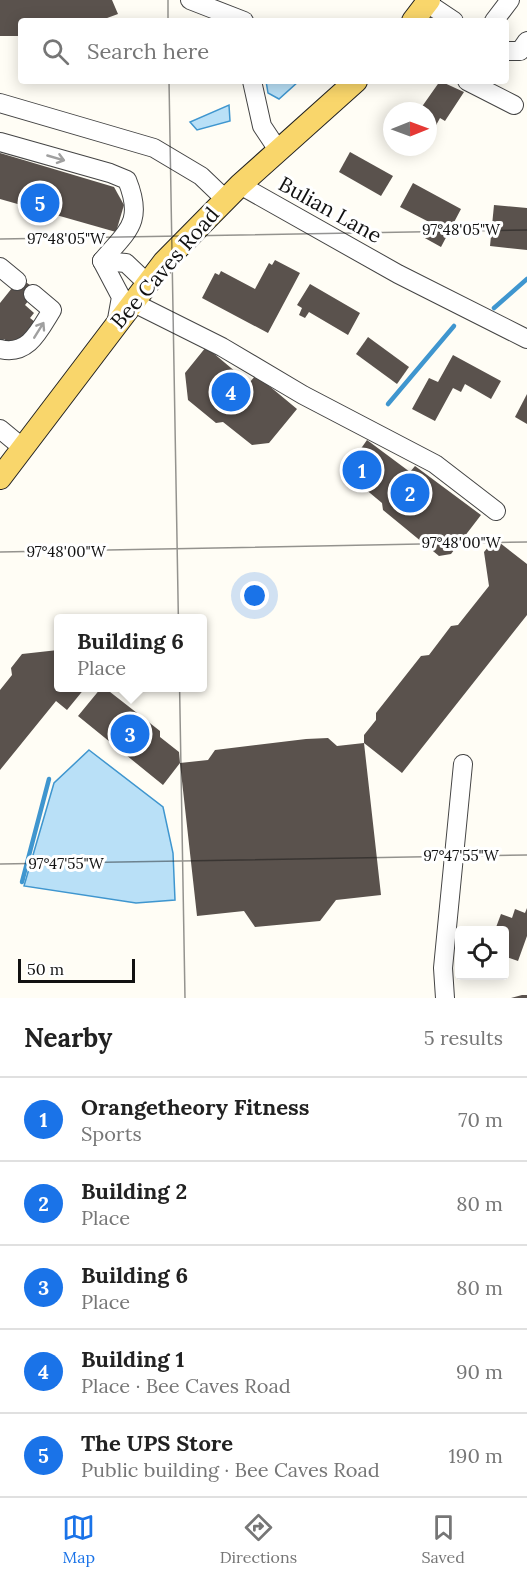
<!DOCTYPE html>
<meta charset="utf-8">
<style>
:root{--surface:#fff;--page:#f2f2f2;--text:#222;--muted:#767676;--line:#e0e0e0;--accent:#1a73e8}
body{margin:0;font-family:Lora,serif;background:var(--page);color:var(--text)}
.controls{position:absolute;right:18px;bottom:18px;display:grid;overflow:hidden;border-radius:6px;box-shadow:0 3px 15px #0003}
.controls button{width:54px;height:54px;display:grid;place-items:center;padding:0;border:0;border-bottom:2px solid var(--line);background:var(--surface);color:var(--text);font:30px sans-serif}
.compass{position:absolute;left:383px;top:102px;width:54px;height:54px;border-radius:50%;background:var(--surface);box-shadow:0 3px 15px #0003;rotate:89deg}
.scale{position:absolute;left:18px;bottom:15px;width:117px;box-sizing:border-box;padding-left:6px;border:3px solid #111;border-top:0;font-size:16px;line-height:21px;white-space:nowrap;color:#111;-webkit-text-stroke:4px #fff;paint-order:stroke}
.you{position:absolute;left:255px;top:596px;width:21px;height:21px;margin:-15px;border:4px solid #fff;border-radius:50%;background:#1a73e8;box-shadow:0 0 0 9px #1a73e833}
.badge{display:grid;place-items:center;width:39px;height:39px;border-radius:50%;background:var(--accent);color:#fff;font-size:20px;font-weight:700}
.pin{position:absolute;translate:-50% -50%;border:3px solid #fff;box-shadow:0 2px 6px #0006}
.popup{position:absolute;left:54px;top:614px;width:153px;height:78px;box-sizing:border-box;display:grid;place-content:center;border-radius:6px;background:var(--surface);filter:drop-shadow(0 2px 4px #0005);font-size:20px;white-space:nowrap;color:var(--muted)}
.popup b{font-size:22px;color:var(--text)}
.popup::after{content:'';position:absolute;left:50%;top:100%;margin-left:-12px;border:12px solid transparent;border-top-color:var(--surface)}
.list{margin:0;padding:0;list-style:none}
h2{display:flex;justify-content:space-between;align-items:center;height:78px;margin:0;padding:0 24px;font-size:26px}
h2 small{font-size:20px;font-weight:400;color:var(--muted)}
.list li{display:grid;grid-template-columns:39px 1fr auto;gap:18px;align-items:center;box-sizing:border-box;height:84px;padding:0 24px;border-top:2px solid var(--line)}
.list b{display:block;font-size:22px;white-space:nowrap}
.list p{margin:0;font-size:20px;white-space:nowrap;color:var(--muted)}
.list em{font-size:20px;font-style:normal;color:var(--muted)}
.icon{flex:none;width:33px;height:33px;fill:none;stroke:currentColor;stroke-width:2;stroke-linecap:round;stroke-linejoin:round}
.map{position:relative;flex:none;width:527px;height:998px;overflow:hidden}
.search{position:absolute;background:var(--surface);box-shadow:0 3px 15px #0003;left:18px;right:18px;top:18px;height:66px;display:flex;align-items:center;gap:15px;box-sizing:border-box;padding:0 21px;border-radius:6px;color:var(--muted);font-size:22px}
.sheet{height:498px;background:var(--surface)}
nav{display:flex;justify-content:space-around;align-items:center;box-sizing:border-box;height:84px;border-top:2px solid var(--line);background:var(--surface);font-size:16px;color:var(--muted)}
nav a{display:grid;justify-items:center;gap:3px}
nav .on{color:var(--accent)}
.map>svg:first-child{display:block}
.water{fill:#b9e0f7;stroke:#3f96cf;stroke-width:1.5}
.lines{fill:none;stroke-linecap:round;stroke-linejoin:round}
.stream{stroke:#3f96cf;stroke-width:4.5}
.building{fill:#5a524d}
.minor-casing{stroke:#444;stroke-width:20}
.major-casing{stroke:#222;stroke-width:24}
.minor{stroke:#fff;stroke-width:18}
.major{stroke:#f9d66b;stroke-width:22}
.oneway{stroke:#a0a0a0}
.ticks{fill:none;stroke:#111;stroke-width:1.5;stroke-opacity:0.45}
.labels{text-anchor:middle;stroke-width:6;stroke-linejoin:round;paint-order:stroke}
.street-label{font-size:21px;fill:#111;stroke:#fff}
.ticks-label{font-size:15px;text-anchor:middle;fill:#111;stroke:#fff;stroke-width:6;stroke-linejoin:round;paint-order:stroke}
</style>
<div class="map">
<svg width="527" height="998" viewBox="0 0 527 998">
<rect width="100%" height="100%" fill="#fffdf5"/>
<g class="water">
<polygon points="266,81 299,81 279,99 268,93"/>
<polygon points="229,105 230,121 197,130 190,122"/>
<polygon points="89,750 163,807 173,853 175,900 136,903 24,886 54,783"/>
</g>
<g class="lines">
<g class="stream">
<polyline points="494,308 527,279"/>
<polyline points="388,404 454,326"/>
<polyline points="22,882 49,779"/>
</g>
</g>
<g class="building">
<polygon points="0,0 112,0 118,14 99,21 21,21 21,36 0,36"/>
<polygon points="440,81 464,92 445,121 440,118 434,129 428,126 428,111 412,111 415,105 421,108"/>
<polygon points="350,152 393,176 381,196 339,172"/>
<polygon points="0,153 114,187 124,205 116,232 0,199"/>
<polygon points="413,183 461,209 441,247 423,237 431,223 400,207"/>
<polygon points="494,205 527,208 527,250 490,246"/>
<polygon points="275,260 300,273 268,333 202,298 215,273 219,275 221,271 255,289 269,263 272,265"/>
<polygon points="20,278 37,290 25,305 34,313 30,318 35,322 22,339 19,338 13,345 4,339 2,342 0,340 0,303"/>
<polygon points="310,284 360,313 348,335 309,312 305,318 299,315 302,308 297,305"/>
<polygon points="368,337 409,367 397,384 356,354"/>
<polygon points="206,347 249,383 256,375 297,409 269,443 252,445 223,422 216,423 188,400 185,373"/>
<polygon points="453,355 501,381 491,399 465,384 461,392 453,388 435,421 412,409 429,378 438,382"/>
<polygon points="527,394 527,424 515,417"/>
<polygon points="367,440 410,472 415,466 481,515 451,554 439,556 383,510 382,503 358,483 355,457"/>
<polygon points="495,539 527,564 527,615 402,773 364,743 381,895 336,900 320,921 255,927 244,911 197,916 180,763 208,760 215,750 306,739 328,738 337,746 364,743 364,735 376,720 376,713 421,656 429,655 451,626 458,625 489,586 484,552"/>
<polygon points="58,650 58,688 85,688 67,710 56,701 0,770 0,690 12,675 11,668 22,654"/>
<polygon points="101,688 105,688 160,731 160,737 179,752 180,763 163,785 78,716"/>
<polygon points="527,908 527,936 518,961 504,956 504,930 495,930 501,914 512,918 515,909 525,913"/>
<polygon points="522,995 527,995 527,998 511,998"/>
</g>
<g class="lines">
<defs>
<g id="minor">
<polyline points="190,0 244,21"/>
<polyline points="427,3 454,21"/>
<polyline points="494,21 510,0"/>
<polyline points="506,51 520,51 527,41"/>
<polyline points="252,81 262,126 278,150"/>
<polyline points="467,81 514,105"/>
<polyline points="0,103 154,148 201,176 225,199"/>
<path d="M0 142 110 173 127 180C144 222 128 230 102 261"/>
<polyline points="240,185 398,274 527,339"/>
<polyline points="102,261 121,297 117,319"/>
<polyline points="102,261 126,263 147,283"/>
<polyline points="0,267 17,281"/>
<polyline points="132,302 222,347 303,395 435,464 496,511"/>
<path d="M0 349C28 356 39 331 52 310L33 294"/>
<polyline points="0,429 23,448"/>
<polyline points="445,998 443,968 463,764"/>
</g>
<g id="major">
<polyline points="413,21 429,0"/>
<polyline points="0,478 164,262 240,185 356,81"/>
</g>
</defs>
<use href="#minor" class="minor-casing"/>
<use href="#major" class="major-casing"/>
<use href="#minor" class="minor"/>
<use href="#major" class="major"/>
</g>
<defs><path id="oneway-shaft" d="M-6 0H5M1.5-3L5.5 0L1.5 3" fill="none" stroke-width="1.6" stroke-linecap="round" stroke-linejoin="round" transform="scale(1.5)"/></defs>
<g class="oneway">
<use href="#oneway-shaft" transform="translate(56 158) rotate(16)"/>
<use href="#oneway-shaft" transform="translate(39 330) rotate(-58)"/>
</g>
<path class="ticks" d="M168 0V21M169 81 185 998M0 239 527 230M0 552 527 542M0 864 527 855"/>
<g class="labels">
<g class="street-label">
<text transform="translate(330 210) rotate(29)" y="7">Bulian Lane</text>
<text transform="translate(165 268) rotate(-49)" y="7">Bee Caves Road</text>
</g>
</g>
<g class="ticks-label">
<text x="461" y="235">97°48'05"W</text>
<text x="66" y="244">97°48'05"W</text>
<text x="461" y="548">97°48'00"W</text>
<text x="66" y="557">97°48'00"W</text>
<text x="461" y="861">97°47'55"W</text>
<text x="66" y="869">97°47'55"W</text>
</g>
</svg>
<div class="controls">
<button><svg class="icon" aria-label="locate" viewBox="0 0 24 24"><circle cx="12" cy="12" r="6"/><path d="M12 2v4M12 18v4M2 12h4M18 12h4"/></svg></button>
</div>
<svg class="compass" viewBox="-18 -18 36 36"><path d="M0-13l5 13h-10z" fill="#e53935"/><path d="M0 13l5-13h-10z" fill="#767676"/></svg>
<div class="scale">50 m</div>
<div class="you"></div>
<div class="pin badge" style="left:362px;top:470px">1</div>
<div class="pin badge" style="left:410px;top:493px">2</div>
<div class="pin badge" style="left:130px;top:734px">3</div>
<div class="popup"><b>Building 6</b>Place</div>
<div class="pin badge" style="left:231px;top:392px">4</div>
<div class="pin badge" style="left:40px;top:203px">5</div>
<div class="search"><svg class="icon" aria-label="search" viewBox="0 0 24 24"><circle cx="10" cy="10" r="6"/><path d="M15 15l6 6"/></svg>Search here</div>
</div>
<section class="sheet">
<h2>Nearby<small>5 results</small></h2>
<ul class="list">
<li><span class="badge">1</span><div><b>Orangetheory Fitness</b><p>Sports</p></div><em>70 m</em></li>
<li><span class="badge">2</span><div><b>Building 2</b><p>Place</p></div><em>80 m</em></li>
<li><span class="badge">3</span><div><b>Building 6</b><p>Place</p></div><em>80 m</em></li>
<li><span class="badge">4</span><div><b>Building 1</b><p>Place · Bee Caves Road</p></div><em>90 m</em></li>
<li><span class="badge">5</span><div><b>The UPS Store</b><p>Public building · Bee Caves Road</p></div><em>190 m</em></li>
</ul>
</section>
<nav>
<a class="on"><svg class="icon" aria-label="map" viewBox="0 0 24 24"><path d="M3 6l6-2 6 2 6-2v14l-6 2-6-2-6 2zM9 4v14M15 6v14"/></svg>Map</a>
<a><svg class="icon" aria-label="directions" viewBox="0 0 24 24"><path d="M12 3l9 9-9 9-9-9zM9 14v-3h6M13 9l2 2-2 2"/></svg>Directions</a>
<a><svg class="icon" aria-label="saved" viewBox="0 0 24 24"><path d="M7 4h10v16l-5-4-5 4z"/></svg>Saved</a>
</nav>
